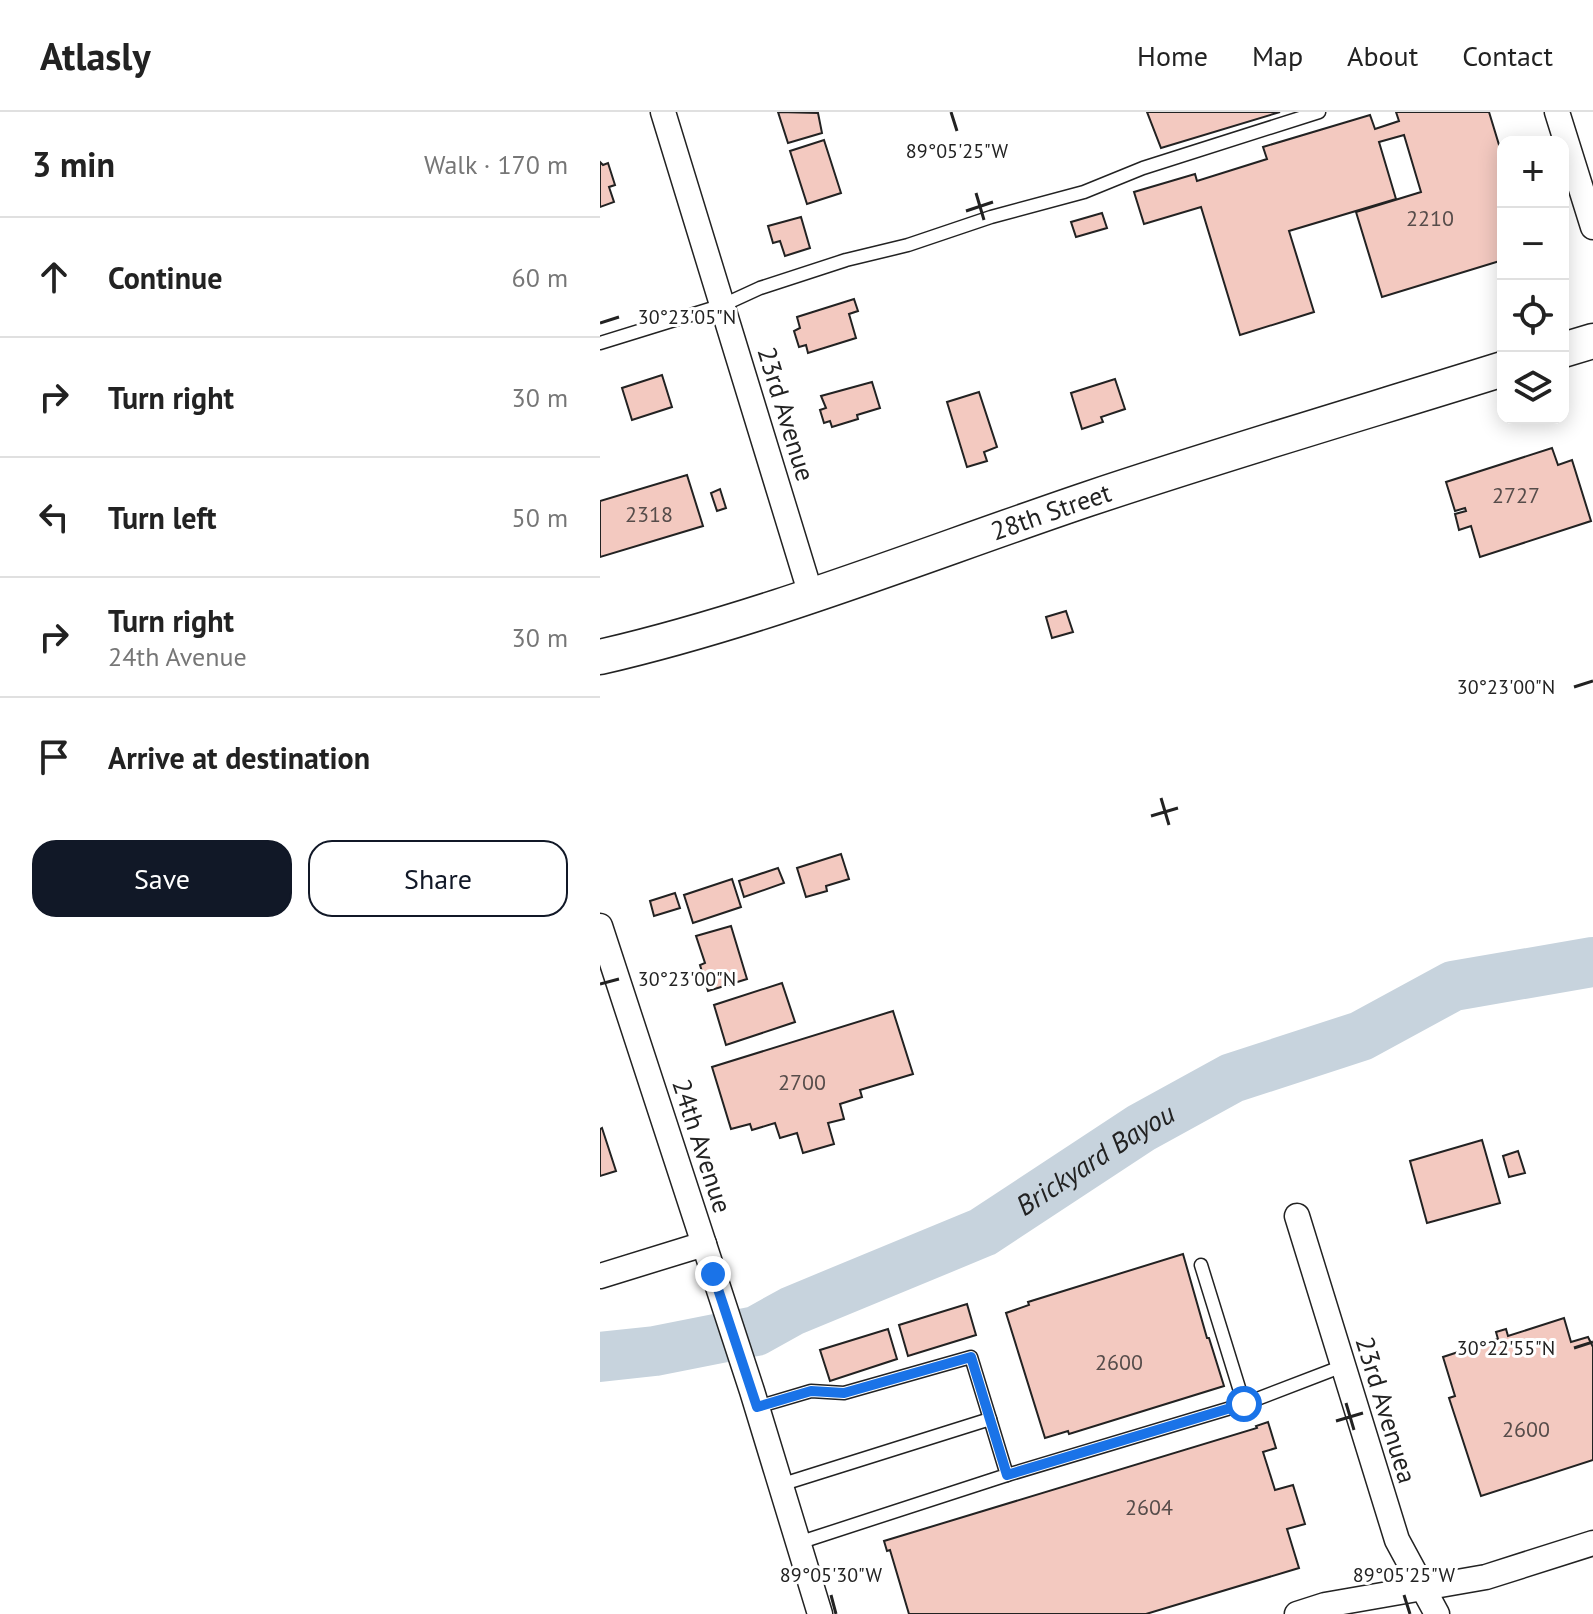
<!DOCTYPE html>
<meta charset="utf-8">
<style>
:root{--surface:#fff;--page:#f2f2f2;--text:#222;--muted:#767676;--line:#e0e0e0;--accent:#111827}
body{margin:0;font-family:"PT Sans",sans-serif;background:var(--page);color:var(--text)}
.controls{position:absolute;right:24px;top:24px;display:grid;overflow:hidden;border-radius:16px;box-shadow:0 4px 20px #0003}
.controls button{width:72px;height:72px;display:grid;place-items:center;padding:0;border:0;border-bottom:2px solid var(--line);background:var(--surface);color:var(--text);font:40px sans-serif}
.stop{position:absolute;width:24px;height:24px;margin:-18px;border:6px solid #1a73e8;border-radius:50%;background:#fff}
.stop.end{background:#1a73e8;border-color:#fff;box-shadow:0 2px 8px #0008}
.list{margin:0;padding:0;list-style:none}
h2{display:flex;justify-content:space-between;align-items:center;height:104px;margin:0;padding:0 32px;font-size:34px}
h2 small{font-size:26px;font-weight:400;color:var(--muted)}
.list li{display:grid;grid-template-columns:52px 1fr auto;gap:24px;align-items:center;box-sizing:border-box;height:120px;padding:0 32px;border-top:2px solid var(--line)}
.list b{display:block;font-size:30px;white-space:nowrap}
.list p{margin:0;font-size:26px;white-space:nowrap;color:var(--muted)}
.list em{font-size:26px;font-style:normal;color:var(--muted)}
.actions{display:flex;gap:16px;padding:24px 32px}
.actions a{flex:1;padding:18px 0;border:2px solid var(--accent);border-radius:24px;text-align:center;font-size:28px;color:var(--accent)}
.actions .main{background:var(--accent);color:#fff}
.icon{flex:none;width:44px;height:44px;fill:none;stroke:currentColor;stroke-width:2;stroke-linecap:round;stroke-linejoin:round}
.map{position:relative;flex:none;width:993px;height:1502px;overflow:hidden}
header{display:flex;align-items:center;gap:48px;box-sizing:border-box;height:112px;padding:0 40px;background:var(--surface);border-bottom:2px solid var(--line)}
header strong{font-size:38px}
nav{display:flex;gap:44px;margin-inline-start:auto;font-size:28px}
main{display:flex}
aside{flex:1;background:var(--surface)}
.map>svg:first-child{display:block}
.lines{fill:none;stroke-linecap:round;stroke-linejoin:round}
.river{stroke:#c7d3dd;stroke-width:50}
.building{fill:#f3c9c0;stroke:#222;stroke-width:2}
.lane-casing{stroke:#222;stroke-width:15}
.street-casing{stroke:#222;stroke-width:27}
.secondary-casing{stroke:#222;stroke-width:37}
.lane{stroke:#fff;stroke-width:12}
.street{stroke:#fff;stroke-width:24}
.secondary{stroke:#fff;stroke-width:34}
.route{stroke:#1a73e8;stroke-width:10}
.ticks{fill:none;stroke:#222;stroke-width:3}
.labels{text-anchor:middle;stroke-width:6;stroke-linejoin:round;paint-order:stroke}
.number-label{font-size:22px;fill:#564c4a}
.street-label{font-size:26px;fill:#222;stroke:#fff}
.water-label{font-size:28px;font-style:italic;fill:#222;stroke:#fff}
.ticks-label{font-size:20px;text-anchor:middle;fill:#222;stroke:#fff;stroke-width:6;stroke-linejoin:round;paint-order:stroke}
</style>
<header>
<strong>Atlasly</strong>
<nav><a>Home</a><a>Map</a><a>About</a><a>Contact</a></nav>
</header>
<main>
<aside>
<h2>3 min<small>Walk · 170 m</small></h2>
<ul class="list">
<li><svg class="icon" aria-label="ahead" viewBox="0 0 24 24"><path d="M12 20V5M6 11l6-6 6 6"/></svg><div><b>Continue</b></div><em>60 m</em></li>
<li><svg class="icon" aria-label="right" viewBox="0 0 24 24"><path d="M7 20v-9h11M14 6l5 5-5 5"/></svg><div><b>Turn right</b></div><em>30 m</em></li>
<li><svg class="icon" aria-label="left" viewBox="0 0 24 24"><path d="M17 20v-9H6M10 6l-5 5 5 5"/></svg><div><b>Turn left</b></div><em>50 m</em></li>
<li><svg class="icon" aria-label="right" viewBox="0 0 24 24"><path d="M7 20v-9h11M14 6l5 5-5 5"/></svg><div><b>Turn right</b><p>24th Avenue</p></div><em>30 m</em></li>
<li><svg class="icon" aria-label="arrive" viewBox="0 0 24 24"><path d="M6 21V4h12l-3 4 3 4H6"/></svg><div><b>Arrive at destination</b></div></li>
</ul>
<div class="actions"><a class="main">Save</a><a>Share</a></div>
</aside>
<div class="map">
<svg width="993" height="1502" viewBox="0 0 993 1502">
<rect width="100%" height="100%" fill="#fff"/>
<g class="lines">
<path class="river" id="s1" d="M0 1245 55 1239 156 1219 192 1199 383 1120 541 1016 632 966 761 924 853 874 993 850"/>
</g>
<g class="building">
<polygon points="178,0 218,1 222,21 188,31"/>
<polygon points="547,0 680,0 561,36"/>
<polygon points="796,0 889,0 903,46 903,148 782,185 756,100 821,80 804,23 779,30 796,87 689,119 714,200 640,223 601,95 544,112 534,80 595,62 597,69 667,47 663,35 770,3 775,17 799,9"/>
<polygon points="224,28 241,81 207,92 190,39"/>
<polygon points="0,50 3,53 8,51 15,73 9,75 14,90 0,95"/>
<polygon points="502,101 507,116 476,125 471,110"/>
<polygon points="201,105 210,136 185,144 180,129 173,131 168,114"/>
<polygon points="254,187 258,199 249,202 256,226 208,241 206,233 199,235 194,219 200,216 197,205"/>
<polygon points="62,263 72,295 32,308 22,276"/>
<polygon points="515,267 525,297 501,305 503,310 482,317 471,281"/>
<polygon points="272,270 280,296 257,303 258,307 232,315 230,309 224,311 220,298 226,296 221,284"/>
<polygon points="379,280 397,335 384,340 387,349 367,355 347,290"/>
<polygon points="952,336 958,353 972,348 991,409 880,445 871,414 859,418 855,402 866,399 865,396 855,399 846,370"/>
<polygon points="87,363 103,414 0,445 0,389"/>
<polygon points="120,377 126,396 117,399 111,381"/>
<polygon points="466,499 473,520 452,526 446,505"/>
<polygon points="241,742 249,767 226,774 227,779 206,785 197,756"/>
<polygon points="178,756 184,771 144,785 139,769"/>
<polygon points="132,767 141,795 93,811 84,783"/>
<polygon points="75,781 80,796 54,804 50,789"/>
<polygon points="131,814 147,867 108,879 100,853 105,851 96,824"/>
<polygon points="182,871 195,910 126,933 114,893"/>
<polygon points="293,899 313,962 260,978 262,985 240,992 244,1007 228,1011 234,1032 203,1041 197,1021 180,1026 175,1011 152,1018 150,1012 131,1017 112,955"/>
<polygon points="2,1016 16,1059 0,1064 0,1017"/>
<polygon points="882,1028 900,1091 827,1111 810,1049"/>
<polygon points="918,1039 925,1061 909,1065 903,1044"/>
<polygon points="583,1142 607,1226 609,1226 624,1274 469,1322 468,1319 445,1326 406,1201 429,1193 428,1190"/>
<polygon points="367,1192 376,1223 308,1244 299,1213"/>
<polygon points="964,1206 971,1230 988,1225 993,1235 993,1348 881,1384 849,1286 855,1284 843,1245 898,1227 896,1220 906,1217 908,1224"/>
<polygon points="288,1217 297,1247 230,1269 220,1238"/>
<polygon points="668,1310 676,1336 663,1340 675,1378 693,1373 705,1412 687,1417 699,1456 546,1502 309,1502 290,1438 287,1439 284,1429 657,1316 656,1314"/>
</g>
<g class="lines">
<defs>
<g id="lane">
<polyline points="0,231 123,193 160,176 246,148 308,133 391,105 484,80 543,56 719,0"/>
<polyline points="644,1292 743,1254"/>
<polyline points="157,1295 211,1279 244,1281 371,1245 390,1307"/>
<polyline points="407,1363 644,1292 601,1153"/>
<polyline points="180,1373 390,1307 407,1363 198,1431"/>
</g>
<g id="street">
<polyline points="63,0 211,483"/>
<polyline points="957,0 993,115"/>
<polyline points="0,814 152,1279 220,1502"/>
<polyline points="697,1104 797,1428 837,1502"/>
<polyline points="0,1164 104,1132"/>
<polyline points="697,1502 725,1493 886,1465 993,1431"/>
</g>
<g id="secondary">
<polyline points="963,238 993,229"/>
<path id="s2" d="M0 545C165 507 328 441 488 387 625 341 765 300 903 257"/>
</g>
</defs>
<use href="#lane" class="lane-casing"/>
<use href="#street" class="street-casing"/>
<use href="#secondary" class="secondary-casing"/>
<use href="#lane" class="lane"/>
<use href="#street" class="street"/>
<use href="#secondary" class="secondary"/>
</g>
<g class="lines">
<polyline class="route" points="113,1162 157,1295 211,1279 244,1281 371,1245 407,1363 644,1292"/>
</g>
<path class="ticks" d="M351 0 357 19M376 81 384 108M366 99 393 90M0 211 19 205M974 575 993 569M561 686 569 713M551 704 578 696M0 872 19 867M974 1236 993 1230M746 1291 754 1318M736 1309 763 1301M231 1483 236 1502M804 1483 810 1502"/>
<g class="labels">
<g class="number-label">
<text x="830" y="114">2210</text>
<text x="916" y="391">2727</text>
<text x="49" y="410">2318</text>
<text x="202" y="978">2700</text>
<text x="519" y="1258">2600</text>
<text x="926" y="1325">2600</text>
<text x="549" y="1403">2604</text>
</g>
<g class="street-label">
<text transform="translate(186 302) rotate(73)" y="9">23rd Avenue</text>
<text dy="9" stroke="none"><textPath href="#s2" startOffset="474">28th Street</textPath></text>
<text transform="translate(102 1034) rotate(72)" y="9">24th Avenue</text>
<text transform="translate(786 1298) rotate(73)" y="9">23rd Avenuea</text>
</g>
<g class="water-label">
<text dy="10" stroke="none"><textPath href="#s1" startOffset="540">Brickyard Bayou</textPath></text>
</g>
</g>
<g class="ticks-label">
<text x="357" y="46">89°05'25"W</text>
<text x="87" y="212">30°23'05"N</text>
<text x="906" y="582">30°23'00"N</text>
<text x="87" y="874">30°23'00"N</text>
<text x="906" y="1243">30°22'55"N</text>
<text x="231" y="1470">89°05'30"W</text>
<text x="804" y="1470">89°05'25"W</text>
</g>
</svg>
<div class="controls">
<button>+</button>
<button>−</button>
<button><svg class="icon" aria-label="locate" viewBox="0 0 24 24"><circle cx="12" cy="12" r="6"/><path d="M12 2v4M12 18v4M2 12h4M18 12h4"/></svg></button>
<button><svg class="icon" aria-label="layers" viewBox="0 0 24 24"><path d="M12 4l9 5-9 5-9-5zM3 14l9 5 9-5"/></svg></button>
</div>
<div class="stop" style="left:644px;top:1292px"></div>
<div class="stop end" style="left:113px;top:1162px"></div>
</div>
</main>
